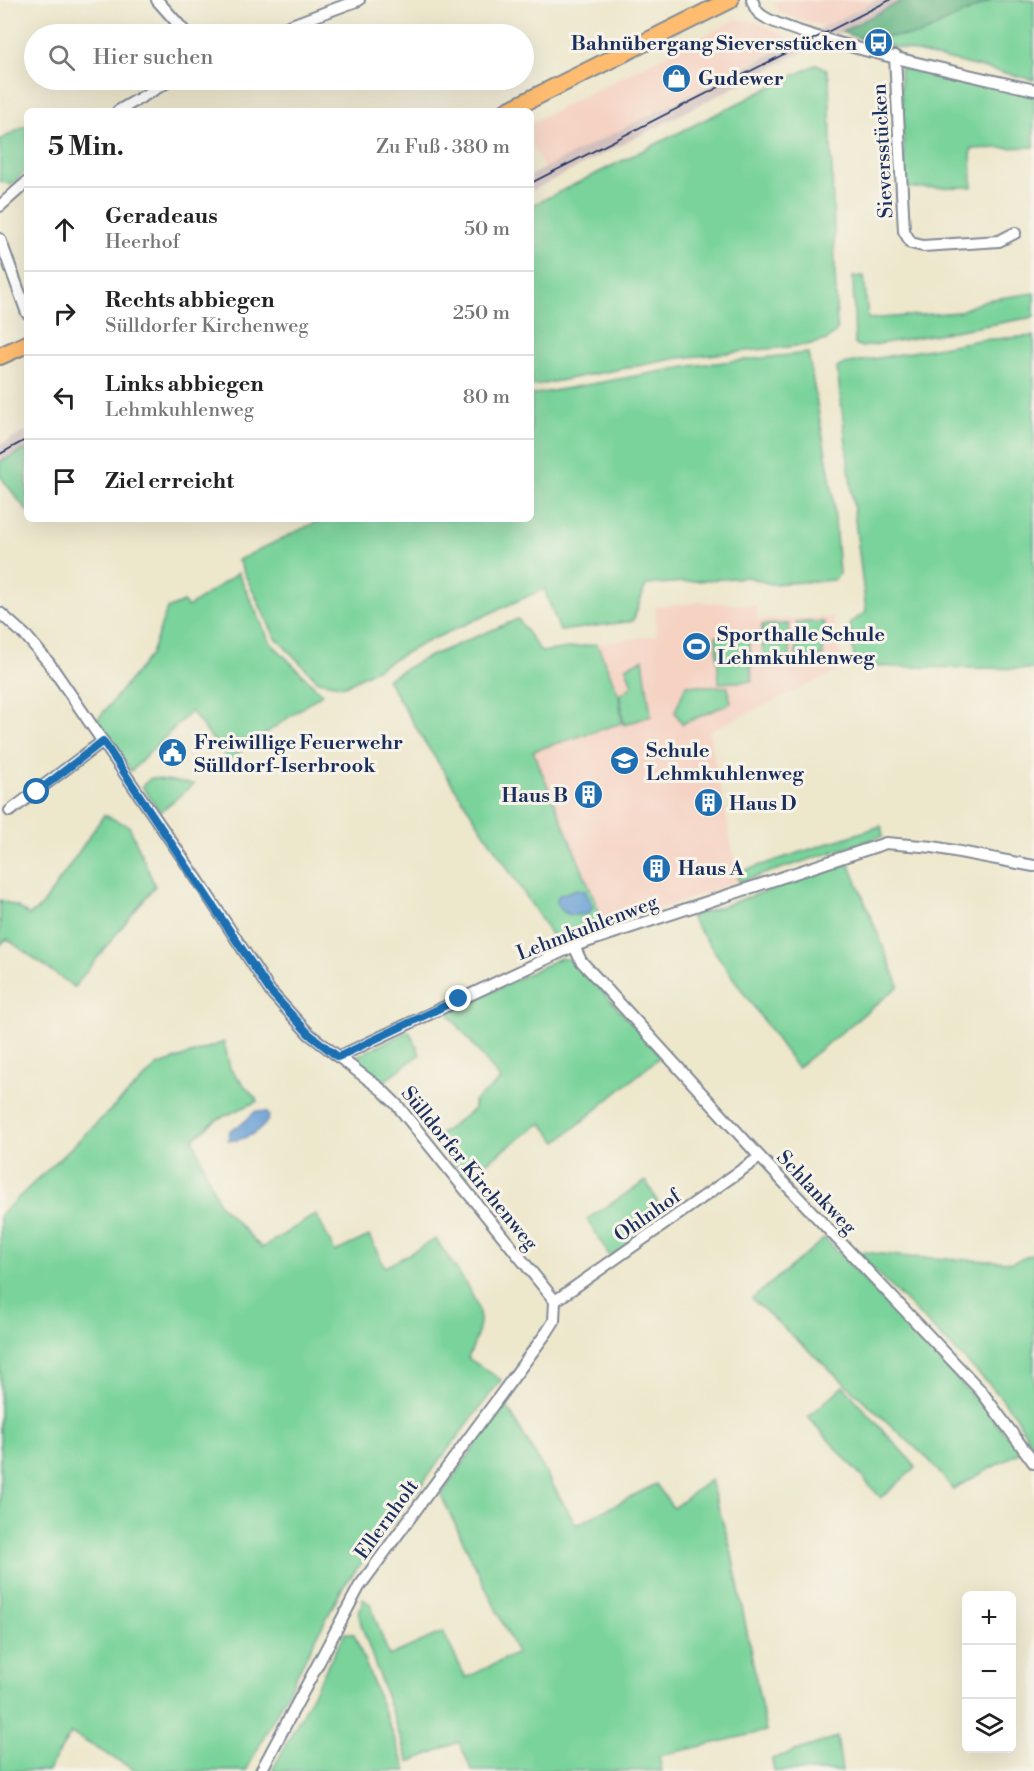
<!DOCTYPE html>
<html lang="de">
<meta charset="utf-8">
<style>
:root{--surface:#fff;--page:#f2f2f2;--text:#222;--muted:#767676;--line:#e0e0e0}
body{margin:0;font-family:"Libre Bodoni",serif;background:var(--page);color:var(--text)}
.controls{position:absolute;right:18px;bottom:18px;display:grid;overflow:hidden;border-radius:9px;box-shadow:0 6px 24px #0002}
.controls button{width:54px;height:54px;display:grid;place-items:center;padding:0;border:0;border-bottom:2px solid var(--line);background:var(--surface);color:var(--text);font:30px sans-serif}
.stop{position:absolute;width:18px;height:18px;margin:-14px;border:4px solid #1f6fb2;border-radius:50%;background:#fff}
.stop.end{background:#1f6fb2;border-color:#fff;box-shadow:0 2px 6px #0008}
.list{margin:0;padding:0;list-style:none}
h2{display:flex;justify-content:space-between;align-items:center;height:78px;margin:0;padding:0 24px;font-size:26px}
h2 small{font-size:20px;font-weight:400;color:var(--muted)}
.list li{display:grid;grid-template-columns:39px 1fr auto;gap:18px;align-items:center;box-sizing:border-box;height:84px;padding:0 24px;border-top:2px solid var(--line)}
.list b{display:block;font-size:22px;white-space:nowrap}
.list p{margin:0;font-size:20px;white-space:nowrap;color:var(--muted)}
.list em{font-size:20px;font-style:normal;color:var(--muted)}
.icon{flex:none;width:33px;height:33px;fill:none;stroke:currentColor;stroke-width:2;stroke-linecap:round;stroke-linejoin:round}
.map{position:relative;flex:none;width:1034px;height:1771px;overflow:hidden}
.search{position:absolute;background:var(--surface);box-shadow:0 6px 24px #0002;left:24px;top:24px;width:510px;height:66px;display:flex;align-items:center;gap:15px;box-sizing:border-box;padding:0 21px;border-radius:33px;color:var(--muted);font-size:22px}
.panel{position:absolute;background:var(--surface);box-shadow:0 6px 24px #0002;left:24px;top:108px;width:510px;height:414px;border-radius:9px}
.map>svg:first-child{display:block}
.built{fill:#f5d2c2}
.industrial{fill:#d1bfbd}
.green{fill:#79d39a;stroke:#4a817c;stroke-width:1.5}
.forest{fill:#62b582;stroke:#3e7270;stroke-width:1.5}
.water{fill:#679fd5;stroke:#41679a;stroke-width:1.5}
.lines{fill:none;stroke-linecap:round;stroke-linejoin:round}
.minor-casing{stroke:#848b95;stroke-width:14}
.primary-casing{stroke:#848b95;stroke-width:20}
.minor{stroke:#fff;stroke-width:10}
.primary{stroke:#fdbc70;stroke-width:16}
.tram{stroke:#1b2f5e;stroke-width:1.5}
.route{stroke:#1f6fb2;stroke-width:8}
.labels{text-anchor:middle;stroke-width:6;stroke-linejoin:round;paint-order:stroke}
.poi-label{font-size:20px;font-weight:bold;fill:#1b2f5e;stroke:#f7f3e8;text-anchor:start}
.street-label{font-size:20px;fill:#1b2f5e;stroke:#f7f3e8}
</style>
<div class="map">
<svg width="1034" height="1771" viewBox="0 0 1034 1771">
<rect width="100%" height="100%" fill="#f7f3e8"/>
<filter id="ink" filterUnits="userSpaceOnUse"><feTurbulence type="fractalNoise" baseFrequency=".0167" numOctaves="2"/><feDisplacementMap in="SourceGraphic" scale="12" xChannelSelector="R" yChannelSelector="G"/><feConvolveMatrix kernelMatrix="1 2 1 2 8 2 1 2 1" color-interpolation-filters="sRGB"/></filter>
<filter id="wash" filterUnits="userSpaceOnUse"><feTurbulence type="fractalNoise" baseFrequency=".008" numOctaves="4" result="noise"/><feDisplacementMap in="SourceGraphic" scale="24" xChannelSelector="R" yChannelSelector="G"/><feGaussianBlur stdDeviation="1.35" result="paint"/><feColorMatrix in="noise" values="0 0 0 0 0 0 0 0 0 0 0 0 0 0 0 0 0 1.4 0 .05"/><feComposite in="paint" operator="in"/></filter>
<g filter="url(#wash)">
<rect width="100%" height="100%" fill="#ede7cc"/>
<g class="built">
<polygon points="782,0 877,0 825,27 782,14 774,4"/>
<polygon points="737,19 757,22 786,36 789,42 544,169 531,143 531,123"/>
<polygon points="701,602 756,605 757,620 833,617 843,669 709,731 739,882 606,927 533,751 622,723 619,695 597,644 656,635 655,607"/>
</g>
<g class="industrial">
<polygon points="877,0 904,0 531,191 531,175"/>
<polygon points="27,431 27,449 0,462 0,445"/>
</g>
<g class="green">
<polygon points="991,0 1034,0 1034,80 858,38 920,35"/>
<polygon points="817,64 826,69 829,77 837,331 827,340 806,345 679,358 531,386 531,206"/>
<polygon points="900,68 934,71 1034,95 1034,147 971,149 972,187 906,188"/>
<polygon points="27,125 27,169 12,185 0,181 0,140"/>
<polygon points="864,276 868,319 958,312 986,300 1034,293 1034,317 862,347 855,344 853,277"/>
<polygon points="1034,336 1034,669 855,666 850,623 866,612 837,368 844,364 980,340"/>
<polygon points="808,353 833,494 839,574 834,580 771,584 747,577 646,585 633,621 560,631 544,589 422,644 345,686 318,681 275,637 238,560 322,519 531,519 531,395 697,365"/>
<polygon points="27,449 27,511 0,476 0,462"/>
<polygon points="238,573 270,642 322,694 228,760 191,711 131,771 97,720 151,654 167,609 183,602 188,607"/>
<polygon points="518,619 541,652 597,644 619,695 622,723 533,751 606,927 558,945 424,741 387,679 421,660"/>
<polygon points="797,622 824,622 823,656 796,656"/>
<polygon points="789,624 790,667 763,667 762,625"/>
<polygon points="749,635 752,681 719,683 716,636"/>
<polygon points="643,659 651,716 624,725 620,695 632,686 626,667"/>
<polygon points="686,685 728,687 731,703 682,724 675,712"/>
<polygon points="151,778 194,784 160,812 142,786"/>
<polygon points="104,815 129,826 155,886 74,987 7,939 0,945 0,900 18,907 29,915 42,906"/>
<polygon points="881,826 883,836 739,882 737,873"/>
<polygon points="849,863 899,986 797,1068 690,917"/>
<polygon points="560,958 574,960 661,1056 557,1142 541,1123 465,1178 434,1139 474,1109 474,1101 501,1080 448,1013"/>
<polygon points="409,1031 420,1054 383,1082 358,1064 355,1059 357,1056"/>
<path d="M224 1042 230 1069 258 1101 216 1120 193 1139 219 1204 262 1248 316 1214 335 1252 369 1236 385 1267 436 1239C448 1259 481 1298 480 1322 479 1335 473 1346 468 1358L501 1380 343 1587 246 1771H136L71 1733 48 1771H0V1215L157 1066Z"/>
<polygon points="646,1181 667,1219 610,1257 587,1219"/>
<polygon points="825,1238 986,1410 1020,1452 953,1489 930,1461 752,1299"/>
<polygon points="855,1251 909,1257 1013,1262 1034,1254 1034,1448 1012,1411 992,1387"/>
<polygon points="843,1386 916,1467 881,1498 808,1417"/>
<polygon points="505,1403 576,1525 656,1484 673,1508 710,1480 731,1549 766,1731 659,1756 662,1771 472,1771 459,1742 409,1762 361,1624 359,1614 363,1599 370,1604 389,1656 443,1632 466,1678 517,1653 441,1495"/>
<polygon points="345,1633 354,1634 407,1771 272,1771"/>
<polygon points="837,1737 842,1771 774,1771 772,1759"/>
</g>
<polygon class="forest" points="904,0 991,0 920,35 858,38 841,32"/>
<g class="water">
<path d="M577 889 585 891 593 907 588 914C571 916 565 917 556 902L559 895Z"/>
<path d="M256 1111 267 1112 269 1116C266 1130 242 1142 228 1140L230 1130 242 1124Z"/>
</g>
</g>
<g filter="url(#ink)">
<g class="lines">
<defs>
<g id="minor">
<polyline points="157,0 187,34"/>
<path d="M752 0C754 4 755 9 758 12 776 35 993 80 1034 90"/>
<polyline points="267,34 359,0"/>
<polyline points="895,56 904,231 911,243 923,246 999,241 1015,233"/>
<polyline points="118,111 171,80"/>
<polyline points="0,206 27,182"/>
<polyline points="0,239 27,313"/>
<polyline points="0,613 27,637 49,663 199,882 270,991 309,1034 382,1090 397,1105 555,1301"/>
<polyline points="10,811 103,741"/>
<polyline points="574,946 581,961 760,1157 981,1391 1034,1463"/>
<polyline points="338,1057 574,946 886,843 933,847 1034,866"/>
<polyline points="555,1301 760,1157"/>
<polyline points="261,1771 359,1587 547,1332 554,1321 555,1301"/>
</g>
<g id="primary">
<polyline points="507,111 730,0"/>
<polyline points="0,356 27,344"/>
</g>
</defs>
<use href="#minor" class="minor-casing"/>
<use href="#primary" class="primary-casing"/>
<use href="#minor" class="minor"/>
<use href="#primary" class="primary"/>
<g class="tram">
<polyline points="531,183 890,0"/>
<polyline points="0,454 27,439"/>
</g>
</g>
</g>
<g class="lines" filter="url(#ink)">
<polyline class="route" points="37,792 103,741 270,991 309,1034 338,1057 459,999"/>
</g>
<defs>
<symbol id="bus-disc" viewBox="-11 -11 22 22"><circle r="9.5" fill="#1f6fb2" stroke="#f7f3e8"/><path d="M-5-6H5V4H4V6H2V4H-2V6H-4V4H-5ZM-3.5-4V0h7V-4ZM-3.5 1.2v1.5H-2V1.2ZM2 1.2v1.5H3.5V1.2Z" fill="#fff"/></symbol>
<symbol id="shop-disc" viewBox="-11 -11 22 22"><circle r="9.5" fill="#1f6fb2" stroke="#f7f3e8"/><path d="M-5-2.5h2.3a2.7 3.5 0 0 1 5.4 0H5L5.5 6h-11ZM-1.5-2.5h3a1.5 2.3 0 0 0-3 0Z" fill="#fff"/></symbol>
<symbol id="stadium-disc" viewBox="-11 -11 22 22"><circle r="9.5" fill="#1f6fb2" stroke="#f7f3e8"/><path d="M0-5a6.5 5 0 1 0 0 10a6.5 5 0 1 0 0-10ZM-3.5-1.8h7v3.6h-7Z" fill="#fff"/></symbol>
<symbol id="civic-disc" viewBox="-11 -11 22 22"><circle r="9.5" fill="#1f6fb2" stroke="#f7f3e8"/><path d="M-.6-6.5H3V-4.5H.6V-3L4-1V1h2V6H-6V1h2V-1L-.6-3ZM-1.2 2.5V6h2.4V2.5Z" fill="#fff"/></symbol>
<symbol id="school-disc" viewBox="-11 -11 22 22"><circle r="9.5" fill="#1f6fb2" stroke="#f7f3e8"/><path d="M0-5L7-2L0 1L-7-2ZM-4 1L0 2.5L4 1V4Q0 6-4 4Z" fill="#fff"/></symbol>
<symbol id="building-disc" viewBox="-11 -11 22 22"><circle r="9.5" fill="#1f6fb2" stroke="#f7f3e8"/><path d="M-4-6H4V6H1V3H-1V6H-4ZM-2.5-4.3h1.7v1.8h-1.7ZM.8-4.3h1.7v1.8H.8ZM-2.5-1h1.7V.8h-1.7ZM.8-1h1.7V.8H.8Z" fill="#fff"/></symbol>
</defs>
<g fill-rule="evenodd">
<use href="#bus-disc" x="862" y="26" width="33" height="33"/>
<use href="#shop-disc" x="660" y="62" width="33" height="33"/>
<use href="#stadium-disc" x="680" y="630" width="33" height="33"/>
<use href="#civic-disc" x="156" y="736" width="33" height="33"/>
<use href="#school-disc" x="608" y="744" width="33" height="33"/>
<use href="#building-disc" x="572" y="778" width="33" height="33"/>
<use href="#building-disc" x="692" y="786" width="33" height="33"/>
<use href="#building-disc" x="640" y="852" width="33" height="33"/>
</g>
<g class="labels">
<g class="poi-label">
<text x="857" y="50" text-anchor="end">Bahnübergang Sieversstücken</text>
<text x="698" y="85">Gudewer</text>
<text x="717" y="641">Sporthalle Schule<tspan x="717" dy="23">Lehmkuhlenweg</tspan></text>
<text x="194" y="749">Freiwillige Feuerwehr<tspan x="194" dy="23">Sülldorf-Iserbrook</tspan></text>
<text x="646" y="757">Schule<tspan x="646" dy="23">Lehmkuhlenweg</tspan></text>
<text x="568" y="802" text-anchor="end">Haus B</text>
<text x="729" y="810">Haus D</text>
<text x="678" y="875">Haus A</text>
</g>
<g class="street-label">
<text transform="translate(882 151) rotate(-93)" y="7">Sieversstücken</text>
<text transform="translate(587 927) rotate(-21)" y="7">Lehmkuhlenweg</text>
<text transform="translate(470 1168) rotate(51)" y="7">Sülldorfer Kirchenweg</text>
<text transform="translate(817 1192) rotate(47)" y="7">Schlankweg</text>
<text transform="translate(647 1215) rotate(-35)" y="7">Ohlnhof</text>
<text transform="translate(386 1519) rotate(-54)" y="7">Ellernholt</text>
</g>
</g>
</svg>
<div class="controls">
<button>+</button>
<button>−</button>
<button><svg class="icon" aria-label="layers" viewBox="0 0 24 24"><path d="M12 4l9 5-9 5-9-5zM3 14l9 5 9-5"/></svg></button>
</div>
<div class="stop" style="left:37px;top:792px"></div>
<div class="stop end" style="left:459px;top:999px"></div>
<div class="search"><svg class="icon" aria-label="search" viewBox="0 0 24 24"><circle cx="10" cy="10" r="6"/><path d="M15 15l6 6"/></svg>Hier suchen</div>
<section class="panel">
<h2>5 Min.<small>Zu Fuß · 380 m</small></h2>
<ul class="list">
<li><svg class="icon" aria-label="ahead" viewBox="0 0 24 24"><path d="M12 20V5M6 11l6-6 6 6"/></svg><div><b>Geradeaus</b><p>Heerhof</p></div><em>50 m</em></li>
<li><svg class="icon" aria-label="right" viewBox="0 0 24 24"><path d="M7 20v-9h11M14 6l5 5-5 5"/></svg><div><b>Rechts abbiegen</b><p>Sülldorfer Kirchenweg</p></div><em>250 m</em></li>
<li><svg class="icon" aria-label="left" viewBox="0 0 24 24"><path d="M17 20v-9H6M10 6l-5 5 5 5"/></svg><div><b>Links abbiegen</b><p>Lehmkuhlenweg</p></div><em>80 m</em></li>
<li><svg class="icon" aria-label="arrive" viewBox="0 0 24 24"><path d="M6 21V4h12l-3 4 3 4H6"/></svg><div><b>Ziel erreicht</b></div></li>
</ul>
</section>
</div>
